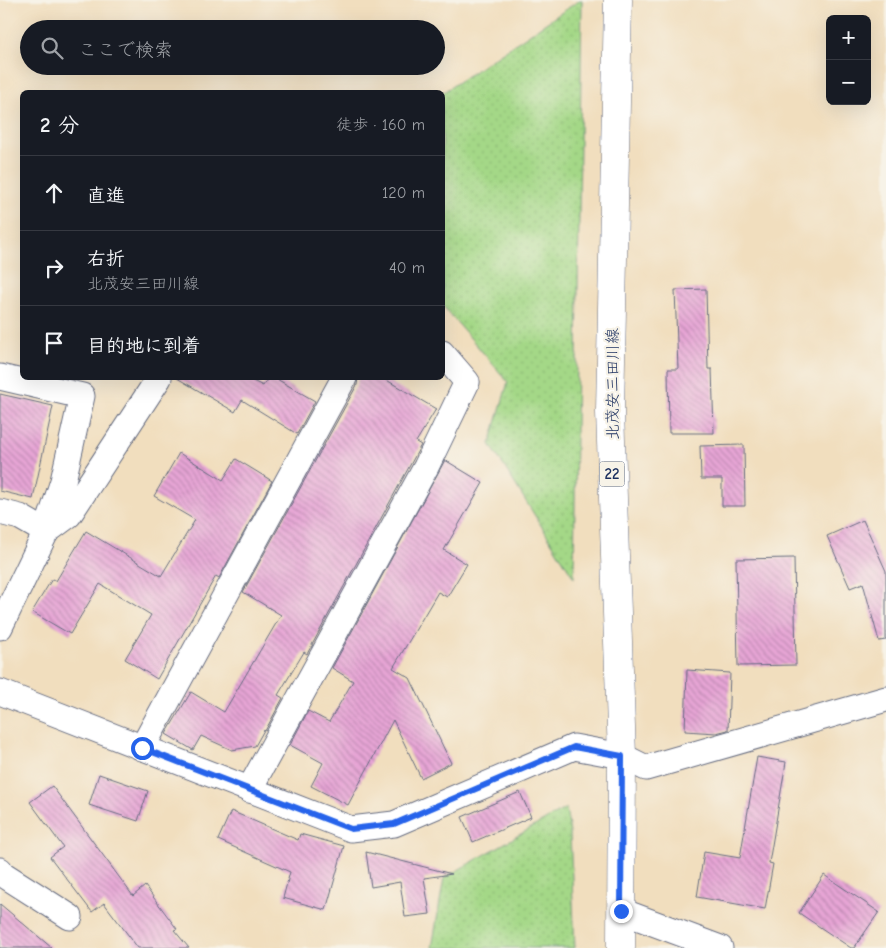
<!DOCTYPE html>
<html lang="ja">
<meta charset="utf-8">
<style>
:root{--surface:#171b24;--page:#242831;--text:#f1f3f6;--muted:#9ea1a6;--line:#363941}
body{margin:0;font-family:"Comic Neue","Klee One",sans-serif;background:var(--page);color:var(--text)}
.controls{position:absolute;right:15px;top:15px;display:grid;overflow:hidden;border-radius:8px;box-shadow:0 5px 20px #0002}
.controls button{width:45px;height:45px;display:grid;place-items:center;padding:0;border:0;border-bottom:1px solid var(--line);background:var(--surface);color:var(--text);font:25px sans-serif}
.stop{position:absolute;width:15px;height:15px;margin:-11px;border:4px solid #2563eb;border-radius:50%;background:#fff}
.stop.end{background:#2563eb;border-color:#fff;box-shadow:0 1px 5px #0008}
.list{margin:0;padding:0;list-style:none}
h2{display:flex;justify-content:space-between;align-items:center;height:65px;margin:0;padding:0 20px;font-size:21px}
h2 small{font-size:16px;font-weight:400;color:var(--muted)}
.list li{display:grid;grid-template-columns:32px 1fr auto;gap:15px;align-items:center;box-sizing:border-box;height:75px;padding:0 20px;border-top:1px solid var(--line)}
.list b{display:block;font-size:19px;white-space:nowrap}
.list p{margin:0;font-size:16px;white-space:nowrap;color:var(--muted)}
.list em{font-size:16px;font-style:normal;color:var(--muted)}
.icon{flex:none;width:28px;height:28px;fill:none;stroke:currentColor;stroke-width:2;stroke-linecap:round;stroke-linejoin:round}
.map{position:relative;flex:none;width:886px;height:948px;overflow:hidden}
.search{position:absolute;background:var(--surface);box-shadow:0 5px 20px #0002;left:20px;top:20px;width:425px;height:55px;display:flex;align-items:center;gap:12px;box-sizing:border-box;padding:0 18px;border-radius:28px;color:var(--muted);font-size:19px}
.panel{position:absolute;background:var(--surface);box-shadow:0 5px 20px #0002;left:20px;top:90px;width:425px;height:290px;border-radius:8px}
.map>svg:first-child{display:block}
.grass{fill:url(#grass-dots);stroke:#608472}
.building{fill:url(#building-back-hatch)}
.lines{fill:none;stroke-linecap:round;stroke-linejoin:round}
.minor-casing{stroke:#666c80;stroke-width:27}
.primary-casing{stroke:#666c80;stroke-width:29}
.minor{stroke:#fff;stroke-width:25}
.primary{stroke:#fff;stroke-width:28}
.route{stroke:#2563eb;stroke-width:6}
.labels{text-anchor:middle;stroke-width:4.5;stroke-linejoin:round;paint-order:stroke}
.shield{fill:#f7f3e8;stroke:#5d6a87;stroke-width:1}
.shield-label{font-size:15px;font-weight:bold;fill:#1b2f5e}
.street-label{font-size:16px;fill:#1b2f5e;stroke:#f7f3e8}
</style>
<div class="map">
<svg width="886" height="948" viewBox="0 0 886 948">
<defs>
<pattern id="grass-dots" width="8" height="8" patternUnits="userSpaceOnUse" patternTransform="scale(1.25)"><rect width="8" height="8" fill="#a4d887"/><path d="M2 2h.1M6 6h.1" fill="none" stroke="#8dba77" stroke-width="1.8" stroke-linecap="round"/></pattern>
<pattern id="building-back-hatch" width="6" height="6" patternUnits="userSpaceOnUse" patternTransform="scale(1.25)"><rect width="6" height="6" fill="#e7a5d5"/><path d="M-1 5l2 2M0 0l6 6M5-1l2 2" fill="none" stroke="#ba87b0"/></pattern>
</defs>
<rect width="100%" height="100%" fill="#f7f3e8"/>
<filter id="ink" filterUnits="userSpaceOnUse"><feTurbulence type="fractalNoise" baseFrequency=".02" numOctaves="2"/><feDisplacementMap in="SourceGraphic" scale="10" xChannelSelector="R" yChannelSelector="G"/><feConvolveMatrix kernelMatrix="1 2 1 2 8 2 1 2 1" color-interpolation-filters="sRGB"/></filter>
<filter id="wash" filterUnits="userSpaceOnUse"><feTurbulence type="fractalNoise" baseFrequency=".0096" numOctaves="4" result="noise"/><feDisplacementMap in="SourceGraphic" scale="20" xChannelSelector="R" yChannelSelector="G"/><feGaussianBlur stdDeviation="1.12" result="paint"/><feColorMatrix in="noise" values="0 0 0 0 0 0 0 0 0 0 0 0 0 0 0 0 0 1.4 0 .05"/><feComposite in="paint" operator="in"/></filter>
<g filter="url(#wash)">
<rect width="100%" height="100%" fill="#f1debe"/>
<g class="grass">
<polygon points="580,0 582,0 574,578 490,444 508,382 443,306 442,93"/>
<polygon points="566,808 570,833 575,948 432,948 444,878"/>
</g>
<g id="blocks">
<g class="building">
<polygon points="706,289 708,369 712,369 714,433 669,433 668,369 678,369 675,290"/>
<polygon points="177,378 255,378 253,381 263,386 268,378 275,378 315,401 297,434 242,400 235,412"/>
<polygon points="358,378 383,378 436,409 416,442 421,445 307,654 304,652 278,695 283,698 265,731 264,730 255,746 232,750 201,736 193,750 166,734 191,692 224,712 281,615 243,592 357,385"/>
<polygon points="0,394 53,406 33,499 0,491"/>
<polygon points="744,445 745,506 722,506 722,479 701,479 700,446"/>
<polygon points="179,453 223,480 236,459 272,481 219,578 216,576 157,679 125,659 151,615 100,584 70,634 32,612 52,579 56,581 86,531 161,576 195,520 154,496"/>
<polygon points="445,460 483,483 444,550 467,564 447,597 438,592 393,668 410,678 451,763 421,778 393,720 348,805 311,786 323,763 290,745 308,711 329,722 353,681 332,668"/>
<polygon points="863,520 886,571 886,640 879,641 863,583 850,588 827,536"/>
<polygon points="794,558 796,665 738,666 736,559"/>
<polygon points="687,670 730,673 728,730 716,733 685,731"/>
<polygon points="757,757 786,762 769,863 773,864 765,909 697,897 704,852 740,858"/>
<polygon points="99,774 148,791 138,821 89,805"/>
<polygon points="52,786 133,896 145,886 177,929 174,930 189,948 138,948 104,903 92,912 50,857 63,847 30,802"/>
<polygon points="520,792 531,817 473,842 462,817"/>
<polygon points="231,811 298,840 300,834 344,846 326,910 283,898 290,872 218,840"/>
<polygon points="366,852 452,874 424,878 430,914 405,917 400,882 371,887"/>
<polygon points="824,875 879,912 854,948 851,948 799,913"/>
<polygon points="0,904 52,948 0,948"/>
</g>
</g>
</g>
<g filter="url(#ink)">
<use href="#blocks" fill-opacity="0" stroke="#666c80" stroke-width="1"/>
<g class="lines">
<defs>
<g id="minor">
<polyline points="0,377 82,396 63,481 46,532 0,627"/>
<polyline points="0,512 20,517 46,532"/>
<polyline points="46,532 69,515 159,378"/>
<polyline points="0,692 351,829 394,824 574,747 622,756 646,768 886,699"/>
<polyline points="142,748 344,378"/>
<polyline points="249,790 426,467 467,382 442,353"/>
<polyline points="0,870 1,873 70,917"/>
<polyline points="621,911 720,948"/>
</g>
<polyline id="primary" points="618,0 610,412 622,756 621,948"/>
</defs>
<use href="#minor" class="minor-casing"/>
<use href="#primary" class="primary-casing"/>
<use href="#minor" class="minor"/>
<use href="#primary" class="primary"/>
</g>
</g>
<g class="lines" filter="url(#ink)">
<polyline class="route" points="142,748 351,829 394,824 574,747 622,756 621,911"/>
</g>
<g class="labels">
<rect class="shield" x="599.5" y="461.5" width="25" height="25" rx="4"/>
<g class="shield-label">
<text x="612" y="479">22</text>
</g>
<g class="street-label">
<text transform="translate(612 384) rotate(-90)" y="6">北茂安三田川線</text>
</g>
</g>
</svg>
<div class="controls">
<button>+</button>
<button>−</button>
</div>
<div class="stop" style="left:142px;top:748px"></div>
<div class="stop end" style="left:621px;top:911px"></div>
<div class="search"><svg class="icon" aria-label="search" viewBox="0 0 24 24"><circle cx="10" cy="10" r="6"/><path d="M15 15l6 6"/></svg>ここで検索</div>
<section class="panel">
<h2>2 分<small>徒歩 · 160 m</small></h2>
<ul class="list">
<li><svg class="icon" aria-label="ahead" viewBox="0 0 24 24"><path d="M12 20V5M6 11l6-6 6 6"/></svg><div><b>直進</b></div><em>120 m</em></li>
<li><svg class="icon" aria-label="right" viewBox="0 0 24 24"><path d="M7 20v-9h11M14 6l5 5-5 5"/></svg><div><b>右折</b><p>北茂安三田川線</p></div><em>40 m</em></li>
<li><svg class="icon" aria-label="arrive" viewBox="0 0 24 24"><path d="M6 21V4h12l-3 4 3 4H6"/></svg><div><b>目的地に到着</b></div></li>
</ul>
</section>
</div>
